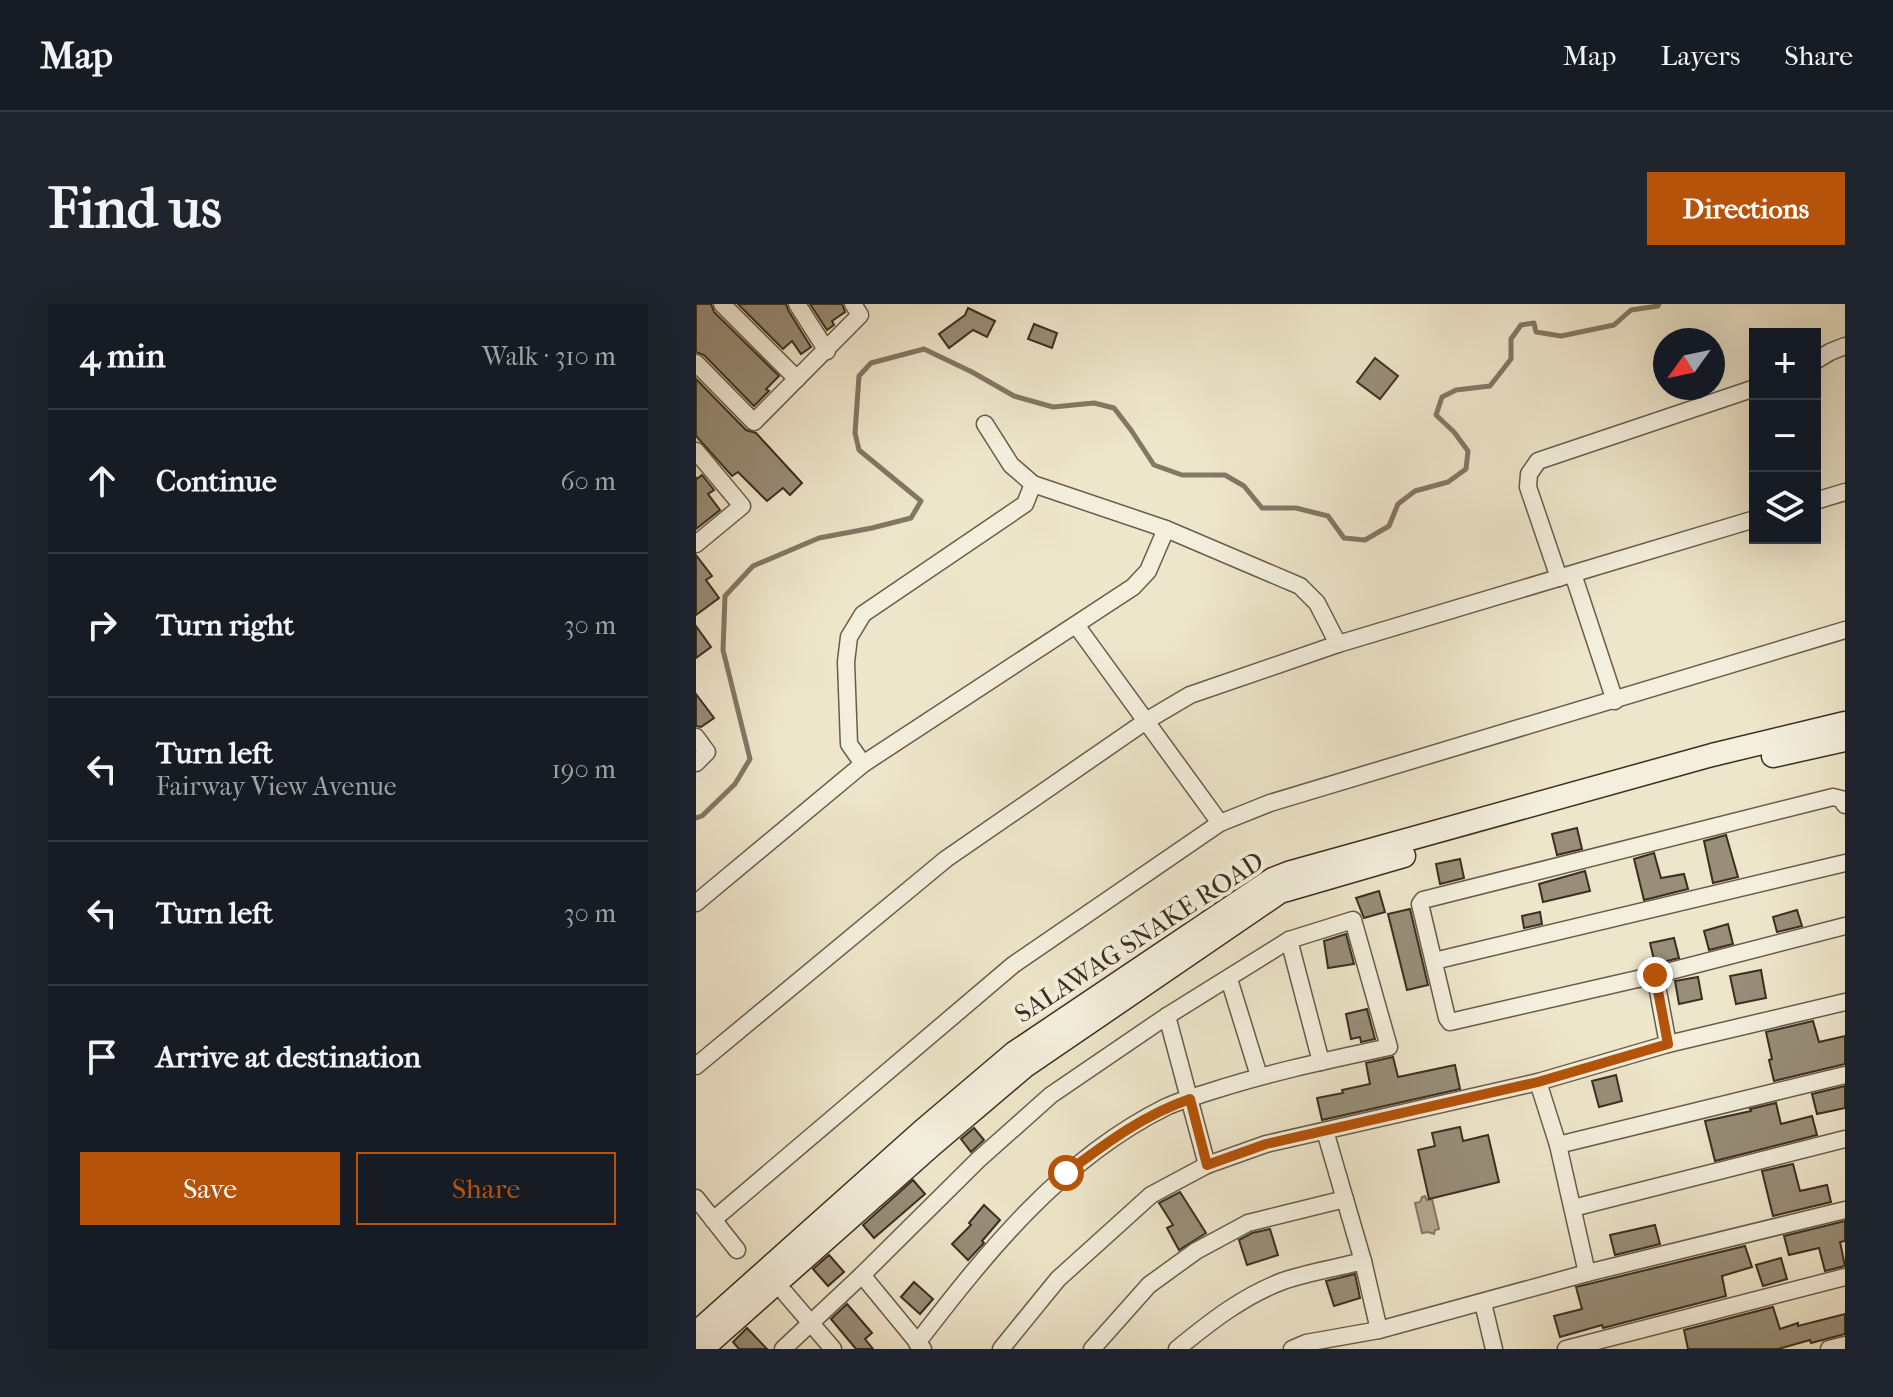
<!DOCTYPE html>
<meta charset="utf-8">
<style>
:root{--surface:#171b24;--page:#20242c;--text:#f1f3f6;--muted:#9ea1a6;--line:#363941;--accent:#b45309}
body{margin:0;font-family:"IM FELL French Canon",serif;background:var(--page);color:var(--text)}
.controls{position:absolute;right:24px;top:24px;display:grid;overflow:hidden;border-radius:0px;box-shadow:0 8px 32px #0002}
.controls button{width:72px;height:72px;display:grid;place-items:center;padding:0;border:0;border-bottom:2px solid var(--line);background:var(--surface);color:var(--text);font:40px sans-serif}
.compass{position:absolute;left:957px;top:24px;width:72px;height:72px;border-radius:50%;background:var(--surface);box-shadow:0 8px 32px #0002;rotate:237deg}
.stop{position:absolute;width:24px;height:24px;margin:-18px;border:6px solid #b45309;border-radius:50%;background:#fff}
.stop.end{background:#b45309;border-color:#fff;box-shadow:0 2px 8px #0008}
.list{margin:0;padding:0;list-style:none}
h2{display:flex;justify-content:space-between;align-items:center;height:104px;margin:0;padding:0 32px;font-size:34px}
h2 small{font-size:26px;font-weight:400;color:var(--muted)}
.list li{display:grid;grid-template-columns:52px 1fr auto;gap:24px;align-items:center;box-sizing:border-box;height:144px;padding:0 32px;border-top:2px solid var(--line)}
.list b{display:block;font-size:30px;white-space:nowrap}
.list p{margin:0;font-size:26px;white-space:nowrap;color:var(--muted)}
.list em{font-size:26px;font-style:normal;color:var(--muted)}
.actions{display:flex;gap:16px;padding:24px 32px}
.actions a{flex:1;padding:18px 0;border:2px solid var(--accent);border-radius:0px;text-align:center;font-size:28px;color:var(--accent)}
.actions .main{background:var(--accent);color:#fff}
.icon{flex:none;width:44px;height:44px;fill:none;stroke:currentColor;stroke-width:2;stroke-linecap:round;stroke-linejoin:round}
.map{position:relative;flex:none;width:1149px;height:1045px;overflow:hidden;border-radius:0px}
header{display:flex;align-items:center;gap:48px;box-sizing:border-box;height:112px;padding:0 40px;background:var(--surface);border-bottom:2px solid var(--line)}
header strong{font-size:38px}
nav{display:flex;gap:44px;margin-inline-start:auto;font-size:28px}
.intro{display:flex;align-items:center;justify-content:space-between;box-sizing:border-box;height:192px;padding:0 48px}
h1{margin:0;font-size:56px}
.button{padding:20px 36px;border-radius:0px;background:var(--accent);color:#fff;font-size:28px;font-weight:700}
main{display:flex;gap:48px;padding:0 48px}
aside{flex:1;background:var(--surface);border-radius:0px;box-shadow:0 8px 32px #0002}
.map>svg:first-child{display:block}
.water{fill:#b1a891;stroke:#827864;stroke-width:2}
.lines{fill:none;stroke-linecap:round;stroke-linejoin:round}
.stream{stroke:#827864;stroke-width:5}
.building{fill:#988e79;stroke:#3b2f20;stroke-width:2}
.street-casing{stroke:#685d4b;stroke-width:19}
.secondary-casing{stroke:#3b2f20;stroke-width:25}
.street{stroke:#f4efdd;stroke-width:16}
.secondary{stroke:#f4efdd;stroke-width:22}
.route{stroke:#b45309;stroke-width:10}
.labels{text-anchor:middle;stroke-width:8;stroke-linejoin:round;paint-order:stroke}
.street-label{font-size:26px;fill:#3b2f20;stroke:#f4efdd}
</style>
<header>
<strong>Map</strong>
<nav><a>Map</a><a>Layers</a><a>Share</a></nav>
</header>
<div class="intro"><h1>Find us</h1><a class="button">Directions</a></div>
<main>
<aside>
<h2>4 min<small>Walk · 310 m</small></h2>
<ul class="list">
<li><svg class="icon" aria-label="ahead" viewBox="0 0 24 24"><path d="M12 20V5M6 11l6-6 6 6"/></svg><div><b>Continue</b></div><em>60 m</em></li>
<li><svg class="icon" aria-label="right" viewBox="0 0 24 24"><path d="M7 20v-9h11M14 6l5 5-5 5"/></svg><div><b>Turn right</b></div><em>30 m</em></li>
<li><svg class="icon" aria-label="left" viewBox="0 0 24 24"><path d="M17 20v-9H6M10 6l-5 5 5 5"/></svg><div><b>Turn left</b><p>Fairway View Avenue</p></div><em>190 m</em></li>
<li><svg class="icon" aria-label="left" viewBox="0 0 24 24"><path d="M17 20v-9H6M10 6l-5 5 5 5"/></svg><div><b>Turn left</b></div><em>30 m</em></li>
<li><svg class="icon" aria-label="arrive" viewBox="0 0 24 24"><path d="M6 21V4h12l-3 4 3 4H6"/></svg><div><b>Arrive at destination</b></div></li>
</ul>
<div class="actions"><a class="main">Save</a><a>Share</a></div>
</aside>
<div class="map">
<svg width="1149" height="1045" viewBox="0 0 1149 1045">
<rect width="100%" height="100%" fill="#eee6cb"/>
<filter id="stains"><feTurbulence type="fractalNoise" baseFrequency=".0025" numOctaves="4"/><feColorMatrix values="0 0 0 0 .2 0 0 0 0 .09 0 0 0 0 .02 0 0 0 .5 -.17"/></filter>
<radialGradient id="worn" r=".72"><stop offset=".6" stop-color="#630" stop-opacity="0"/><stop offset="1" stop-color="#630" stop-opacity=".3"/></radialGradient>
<polygon class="water" points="729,892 731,896 736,895 743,925 739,926 738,930 732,928 726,929 719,899 724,898 726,893"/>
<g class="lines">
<polyline class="stream" points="0,514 6,512 39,480 54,455 27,346 29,292 57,262 123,234 176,224 215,214 225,197 163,146 159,129 163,72 175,59 228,45 276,68 318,92 357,103 398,99 418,104 435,126 458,161 486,171 529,171 548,182 566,204 600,204 632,212 648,234 669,236 693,222 702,200 719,187 752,178 770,165 772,147 758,128 740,111 746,93 760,86 794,82 815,55 815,35 825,21 838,19 840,28 865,32 918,21 935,6 962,2 963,0"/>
</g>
<g class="building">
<polygon points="0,0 15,0 18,8 83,72 70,85 73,87 58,102 8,51 0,48"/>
<polygon points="42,0 90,0 92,6 115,43 105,50 96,37 87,45"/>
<polygon points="114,0 146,0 149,8 136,17 138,21 131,26"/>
<polygon points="272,4 299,17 291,33 277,26 253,44 243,30 269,11"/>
<polygon points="338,20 361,29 356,44 332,35"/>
<polygon points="679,54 702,72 684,95 661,78"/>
<polygon points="0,75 50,126 60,129 106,179 94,191 87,184 71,197 42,168 36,172 0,132"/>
<polygon points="6,171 18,186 12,190 24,206 0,225 0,173 1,175"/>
<polygon points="0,251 16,272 10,276 23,294 0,311"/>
<polygon points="0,322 15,343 0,354"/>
<polygon points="0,390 18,414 5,423 0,422"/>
<polygon points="881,524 886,545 861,551 856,530"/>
<polygon points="1030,531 1042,573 1017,579 1008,537"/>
<polygon points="958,549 965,574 988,570 992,585 948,596 938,555"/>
<polygon points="764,555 768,574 744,580 740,560"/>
<polygon points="889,567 894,587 847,598 843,580"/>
<polygon points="683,587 689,608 668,614 660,594"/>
<polygon points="714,605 732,681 711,686 692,610"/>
<polygon points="1101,606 1106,622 1081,628 1077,613"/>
<polygon points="844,608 846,620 828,624 826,612"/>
<polygon points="1032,620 1037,640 1013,646 1008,627"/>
<polygon points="650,630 658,660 632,664 628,637"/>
<polygon points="978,634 983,654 959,660 954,639"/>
<polygon points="1065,666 1070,694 1040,700 1034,672"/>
<polygon points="1002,673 1006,695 983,700 979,677"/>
<polygon points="671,705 679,735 665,738 664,733 655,735 650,710"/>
<polygon points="1117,717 1123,738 1149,732 1149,760 1078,777 1073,756 1076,755 1070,728"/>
<polygon points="697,753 702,773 759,761 764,785 626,816 621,794 647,789 646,786 674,780 670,759"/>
<polygon points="920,771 926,797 903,803 896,777"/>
<polygon points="1149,782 1149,804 1121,810 1116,790"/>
<polygon points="1080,799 1085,820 1116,812 1121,831 1019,857 1009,817 1055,807 1054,805"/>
<polygon points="764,823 767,837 792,831 803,878 733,895 722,846 739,842 736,829"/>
<polygon points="278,824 288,836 275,848 265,835"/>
<polygon points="1097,860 1104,887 1131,881 1135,898 1077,912 1066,867"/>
<polygon points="217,876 229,890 178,934 167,921"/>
<polygon points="484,888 510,929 483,946 471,924 477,921 463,899"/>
<polygon points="288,901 304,916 286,937 288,939 272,956 256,940 275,921 273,919"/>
<polygon points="1149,917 1149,937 1144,938 1149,962 1129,967 1123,944 1093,951 1088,932"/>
<polygon points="959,921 964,940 919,951 914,931"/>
<polygon points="574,925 582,951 551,961 543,936 556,929"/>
<polygon points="1049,942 1056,963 1026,972 1030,992 907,1024 906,1021 864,1033 858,1012 886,1005 880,983"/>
<polygon points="133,951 148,968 132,982 117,965"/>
<polygon points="1085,954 1091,975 1067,982 1060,961"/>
<polygon points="659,970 664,994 638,1002 630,977"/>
<polygon points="218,978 237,995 224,1010 205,993"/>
<polygon points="151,1000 176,1029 169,1035 177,1045 160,1045 135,1015"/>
<polygon points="1077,1003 1084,1025 1102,1019 1102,1022 1149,1010 1149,1030 1115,1039 1114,1036 1082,1045 992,1045 988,1026"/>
<polygon points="51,1024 71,1045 43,1045 37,1038"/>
</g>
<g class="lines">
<defs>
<g id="street">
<polyline points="26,0 101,75"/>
<polyline points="101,0 131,47"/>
<polyline points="1119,57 1134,48 1149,42"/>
<polyline points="0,59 58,118 164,11 157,0"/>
<polyline points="289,120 315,161 337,180 470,225 604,282 621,299 642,340"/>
<polyline points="0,147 46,202 0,240"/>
<polyline points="1119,197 1149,188"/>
<polyline points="877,270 919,397"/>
<polyline points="863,274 832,183 833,170 842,157 1059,84"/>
<polyline points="380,321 524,519"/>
<polyline points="0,433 11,448 0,459"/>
<polyline points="167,460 153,440 150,358 153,333 167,310 329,200 337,180"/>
<polyline points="1149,501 1145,495 1137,493 727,596 724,600 751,714 754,718 959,671 1149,622"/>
<polyline points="0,599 167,460 437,283 452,267 470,225"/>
<polyline points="593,636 625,758"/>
<polyline points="738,657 1149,559"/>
<polyline points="959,671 972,740"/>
<polyline points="533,675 563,772"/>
<polyline points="471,712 511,861"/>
<polyline points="0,762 250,555 450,417 494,391 642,340 1059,215"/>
<polyline points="842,778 862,841 891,969"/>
<polyline points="629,827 667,957 683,1026"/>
<polyline points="862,841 1149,771"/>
<polyline points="0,894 41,946"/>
<polyline points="877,904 1149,835"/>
<polyline points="17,916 317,661 524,519 574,499 1149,326"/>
<polyline points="166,971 227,1045"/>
<polyline points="89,989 137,1045"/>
<polyline points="787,999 798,1045"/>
<path d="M87 1045 166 971 282 856 355 791 471 712 593 636 657 616 693 743C633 756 575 768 516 787 501 792 485 796 470 803 365 855 291 948 221 1039"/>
<polyline points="305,1045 362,975 455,891 511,861 570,840 842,778 972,740 1149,698"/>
<polyline points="396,1045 453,981 500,947 552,919 649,895"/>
<path d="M481 1045C514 1018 547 992 587 977 613 968 641 964 667 957"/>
<polyline points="596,1045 610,1039 683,1026 891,969 1149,906"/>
<polyline points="870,1045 1149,973"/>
<polyline points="1133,1045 1149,1041"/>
</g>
<g id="secondary">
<polyline points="1077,452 1149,436"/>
<polyline points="0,1029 225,828 318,749 577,575 595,568 1016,451 1149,419"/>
<polyline points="6,1045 235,842 328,763 584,588 708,552"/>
</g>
</defs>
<use href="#street" class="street-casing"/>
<use href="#secondary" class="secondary-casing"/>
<use href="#street" class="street"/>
<use href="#secondary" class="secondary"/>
</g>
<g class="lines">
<path class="route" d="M370 869C409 840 447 811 494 795L511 861 570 840 842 778 972 740 959 671"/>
</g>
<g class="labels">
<g class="street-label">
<text transform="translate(443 633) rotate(-33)" y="9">SALAWAG SNAKE ROAD</text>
</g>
</g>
<rect width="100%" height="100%" filter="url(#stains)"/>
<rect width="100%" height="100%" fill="url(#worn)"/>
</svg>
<div class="controls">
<button>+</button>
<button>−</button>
<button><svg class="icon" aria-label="layers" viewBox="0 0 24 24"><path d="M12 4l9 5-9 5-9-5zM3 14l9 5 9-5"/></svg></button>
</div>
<svg class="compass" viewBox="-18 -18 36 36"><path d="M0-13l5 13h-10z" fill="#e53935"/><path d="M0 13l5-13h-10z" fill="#9ea1a6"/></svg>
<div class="stop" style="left:370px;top:869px"></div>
<div class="stop end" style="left:959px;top:671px"></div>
</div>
</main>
